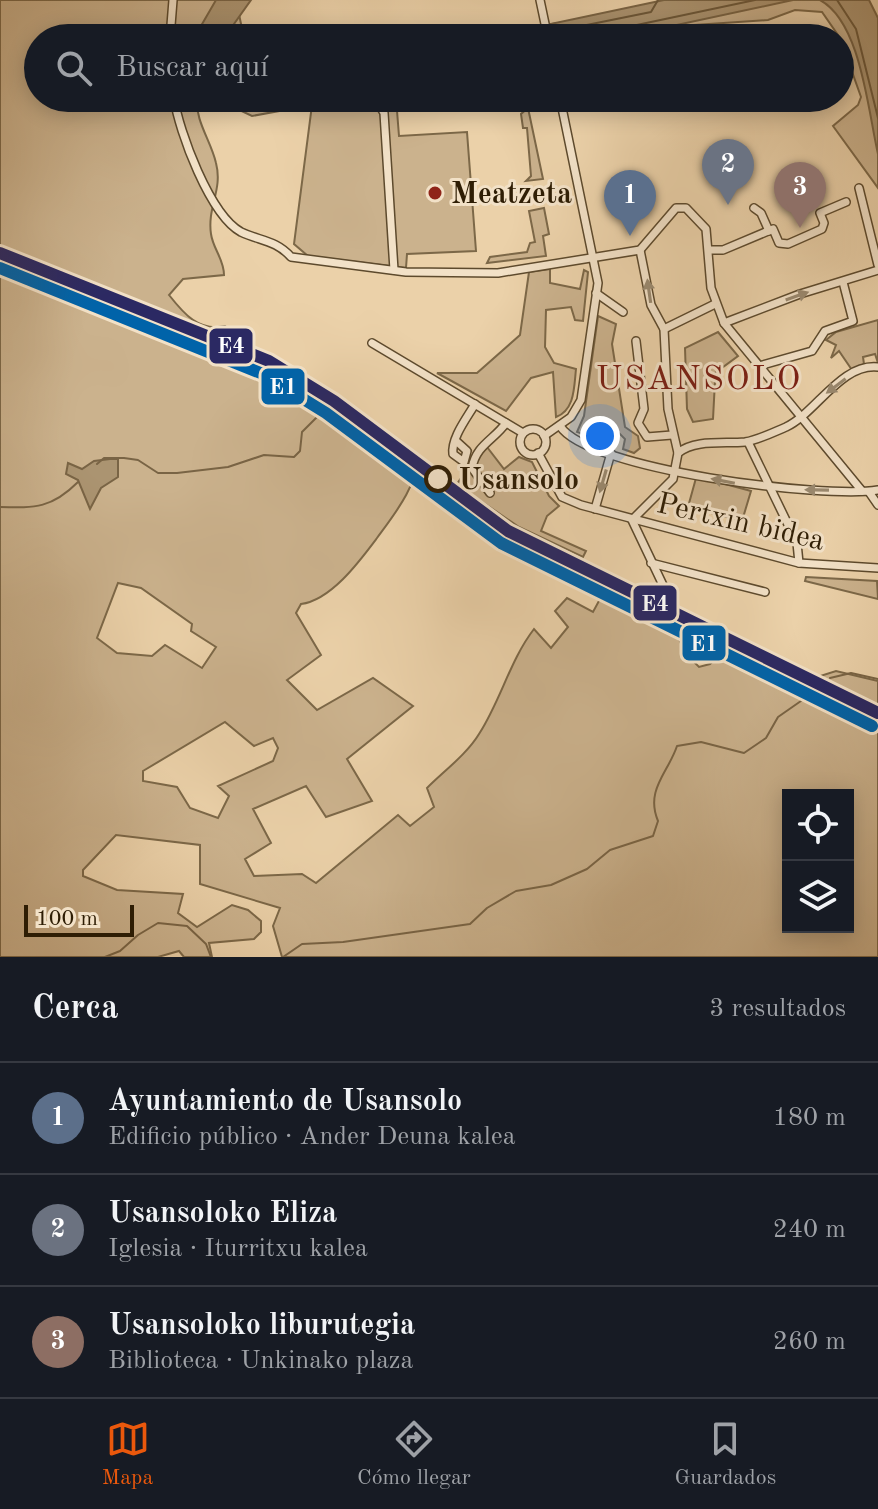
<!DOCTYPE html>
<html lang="es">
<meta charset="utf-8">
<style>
:root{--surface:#171b24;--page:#242831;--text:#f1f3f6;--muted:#9ea1a6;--line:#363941;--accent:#ea580c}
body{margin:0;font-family:"Old Standard TT",serif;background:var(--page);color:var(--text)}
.controls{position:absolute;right:24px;bottom:24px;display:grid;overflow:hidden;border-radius:0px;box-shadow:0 4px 20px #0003}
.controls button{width:72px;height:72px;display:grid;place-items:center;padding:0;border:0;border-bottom:2px solid var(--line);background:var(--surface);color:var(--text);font:40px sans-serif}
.scale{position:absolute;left:24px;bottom:20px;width:110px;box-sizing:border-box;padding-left:8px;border:4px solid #2e1d04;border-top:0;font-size:22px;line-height:28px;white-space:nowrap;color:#2e1d04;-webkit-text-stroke:6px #f2e1c7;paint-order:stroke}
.you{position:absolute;left:600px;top:436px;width:28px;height:28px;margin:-20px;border:6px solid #fff;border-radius:50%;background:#1a73e8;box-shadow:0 0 0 12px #1a73e833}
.badge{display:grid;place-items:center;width:52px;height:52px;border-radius:50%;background:var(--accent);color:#fff;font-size:26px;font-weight:700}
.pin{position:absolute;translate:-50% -66px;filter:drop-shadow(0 2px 4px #0008)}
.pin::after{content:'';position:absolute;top:42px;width:28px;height:24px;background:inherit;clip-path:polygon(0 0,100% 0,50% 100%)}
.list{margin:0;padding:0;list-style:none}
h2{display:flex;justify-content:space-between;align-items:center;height:104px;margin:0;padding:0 32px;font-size:34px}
h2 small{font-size:26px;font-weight:400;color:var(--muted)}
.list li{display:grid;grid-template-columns:52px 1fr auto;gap:24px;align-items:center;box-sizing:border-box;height:112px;padding:0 32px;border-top:2px solid var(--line)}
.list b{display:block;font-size:30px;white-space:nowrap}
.list p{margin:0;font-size:26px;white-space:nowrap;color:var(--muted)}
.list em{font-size:26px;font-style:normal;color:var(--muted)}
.icon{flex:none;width:44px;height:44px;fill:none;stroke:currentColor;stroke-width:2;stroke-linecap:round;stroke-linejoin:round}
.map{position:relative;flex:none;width:878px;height:957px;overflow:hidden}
.search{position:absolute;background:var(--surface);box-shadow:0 4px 20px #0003;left:24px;right:24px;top:24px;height:88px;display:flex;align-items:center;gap:20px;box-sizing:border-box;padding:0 28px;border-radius:44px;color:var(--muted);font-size:30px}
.sheet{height:440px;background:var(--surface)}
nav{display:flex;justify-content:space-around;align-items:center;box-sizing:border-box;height:112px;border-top:2px solid var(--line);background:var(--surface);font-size:22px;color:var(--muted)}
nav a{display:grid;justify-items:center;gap:4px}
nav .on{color:var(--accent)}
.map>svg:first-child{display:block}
.green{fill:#cbb28d;stroke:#7c6848;stroke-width:2;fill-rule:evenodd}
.water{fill:#ab9471;stroke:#796445;stroke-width:2}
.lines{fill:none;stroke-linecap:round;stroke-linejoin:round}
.shore{stroke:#6c583a;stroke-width:2}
.stream{stroke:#796445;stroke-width:2}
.street-casing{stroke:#5d4a2d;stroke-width:10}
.street{stroke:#f2e1c7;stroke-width:7}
.rail-1-casing{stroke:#f2e1c7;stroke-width:18}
.rail-2-casing{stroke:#f2e1c7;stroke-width:18}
.rail-1{stroke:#2b2963;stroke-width:12}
.rail-2{stroke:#0063a9;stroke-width:12}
.oneway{fill:#9a896f}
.poi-dot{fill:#8f2418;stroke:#f2e1c7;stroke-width:3}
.stop-dot{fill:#f2e1c7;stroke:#2e1d04;stroke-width:4}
.labels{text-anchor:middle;stroke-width:6;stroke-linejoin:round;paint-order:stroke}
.poi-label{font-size:30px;font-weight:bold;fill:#2e1d04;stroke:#f2e1c7;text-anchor:start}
.stop-label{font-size:30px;font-weight:bold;fill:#2e1d04;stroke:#f2e1c7;text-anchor:start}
.street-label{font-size:30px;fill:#2e1d04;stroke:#f2e1c7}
.quarter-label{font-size:34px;letter-spacing:2px;fill:#7a1f14;stroke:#f2e1c7}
.line-badge{stroke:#f2e1c7;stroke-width:3}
.badge-label{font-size:22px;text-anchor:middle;font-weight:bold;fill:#fff}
</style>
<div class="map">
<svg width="878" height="957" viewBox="0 0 878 957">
<rect width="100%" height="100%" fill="#ebd1a9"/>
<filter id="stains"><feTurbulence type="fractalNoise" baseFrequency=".0025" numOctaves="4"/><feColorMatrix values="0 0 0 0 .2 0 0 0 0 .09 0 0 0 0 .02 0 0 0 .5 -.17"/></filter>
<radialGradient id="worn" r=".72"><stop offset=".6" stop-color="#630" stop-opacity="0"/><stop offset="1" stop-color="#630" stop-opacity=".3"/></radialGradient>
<g class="green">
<path d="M0 0H236L244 38H38V98H197C195 121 211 141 216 163 223 190 207 207 211 234 213 249 224 259 224 275L183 279 169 295C184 314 199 332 225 326 253 354 407 435 415 457 422 481 390 520 377 538 359 562 331 600 301 604L296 613 321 655 287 680 317 710 373 678 413 706 347 759 372 801 326 817 306 786 253 809 271 843 245 859 254 876 302 874 316 883 398 815 410 826 434 807 427 788C444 771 467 754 479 734 501 700 510 660 534 629L551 648 568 627 555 611 567 598 593 612 607 586 668 613 685 653 699 667 710 664 729 645 811 679 836 671 878 681V957H282L273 926 280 908 200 884V845L116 835 83 870V876L117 890 183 894 178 913 197 927 232 905 248 910 261 921V932L254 939 209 943 212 957H184L179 951 158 957H0ZM118 583 141 588 192 624 191 631 216 647 202 668 165 645 152 656 117 653 97 638ZM225 722 254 746 273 738 278 748 273 761 218 786 229 796 218 818 190 808 177 787 143 781V771ZM788 795H848V927H788Z"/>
<polygon points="702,0 844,0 878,76 878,188 833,126 858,105 861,97 840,38 822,12 795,10 768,20 694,25 666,38 464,38"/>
<polygon points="214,98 396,98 399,136 467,132 476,251 407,254 406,268 308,256 294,244 312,105 252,116"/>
<polygon points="528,108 543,179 526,181 531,176 527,128 523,128 521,114"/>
<polygon points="544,208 549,234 543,236 546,256 487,263 490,257 527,252 530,243 535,242 529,211"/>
<path d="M550 269V283L580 289 584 270 588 272 583 321 575 320 571 307 546 310 545 347 554 363 576 369C574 387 575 410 556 417L553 372 531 378 506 411 437 373H477L520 335 529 272Z"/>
<polygon points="598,316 616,324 612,344 625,427 638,436 640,448 634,453 623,449 625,439 619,433 610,434 606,442 577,432 584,416"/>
<polygon points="878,320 878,363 875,354 863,357 864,364 852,370 839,351 831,358 836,345 826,340 836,332"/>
<polygon points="718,332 738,356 711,376 715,381 713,419 693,422 687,409 685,348"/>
<polygon points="487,447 504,469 519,457 532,462 549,496 559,506 547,516 541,531 586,551 583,557 519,527 469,493 472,489 468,486 465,489 457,484 478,453"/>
<polygon points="699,477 751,491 742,521 688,507 696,478"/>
<polygon points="806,577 877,581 878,599 805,581"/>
</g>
<g class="water">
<polygon points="216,0 251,0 224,38 194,38"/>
<polygon points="664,0 793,0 616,38 484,38"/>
<path d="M820 0H869L878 18V154C868 111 861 22 820 0Z"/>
<path d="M209 98H331C291 100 246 115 209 98Z"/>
<polygon points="110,459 118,459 118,477 101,488 90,509 78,480 66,474 68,463 82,469 94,461"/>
</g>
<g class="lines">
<g class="shore">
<polyline points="837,0 856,29 878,118"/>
<polyline points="552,32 651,12 658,0"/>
<polyline points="625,38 632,26 755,0"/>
</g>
<g class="stream">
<polyline points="97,464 104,458 124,458 138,460 158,473 177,473 228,467 264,455 294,457 300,451 302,432 327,407"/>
<path d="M0 507C36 508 52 508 78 482"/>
<polyline points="830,678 851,673 878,679"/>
<polyline points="105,957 120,951 138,935 158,923 187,926 206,944 211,957"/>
<path d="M283 957 302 944 343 942 470 924 487 908 516 891 551 885 587 869 610 850 653 836 658 821C645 790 668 773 677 746L701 742 744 753 766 738 778 717 821 687"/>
</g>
<defs>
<g id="street">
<polyline points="540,0 548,38"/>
<polyline points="170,38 173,0"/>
<path d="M174 98C179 132 210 215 241 232 260 241 276 240 291 257L406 272 498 273 640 250 676 208H686L706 229 711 288 724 323 862 491"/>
<polyline points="366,103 378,103 384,113 394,270"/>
<polyline points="517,103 543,98"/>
<polyline points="859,188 878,265"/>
<polyline points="754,208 761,213 769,231"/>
<polyline points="640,250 651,305 664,329 668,409 678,453"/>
<polyline points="710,250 723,250 773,229 779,243 788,244 822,229 824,223 820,213 846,202"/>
<polyline points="596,293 623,312"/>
<polyline points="724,323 800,294 878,270"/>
<polyline points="664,329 715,304"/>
<polyline points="636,341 644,409 638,423 647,437 672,435"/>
<polyline points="372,343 523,433"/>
<polyline points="759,366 812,351 825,331 853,321 843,282"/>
<path d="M560 426C588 470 825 499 878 490"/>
<circle cx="533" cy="442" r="13"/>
<polyline points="544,436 571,417 581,400 598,283 560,98"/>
<path d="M455 440 467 451 464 462 453 454C451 438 467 418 475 404"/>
<polyline points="748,442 797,543 799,563"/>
<polyline points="538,453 562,497 581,505 799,563 878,568"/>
<polyline points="869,492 878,505"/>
<path d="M490 493 472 468C476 445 494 440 506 423"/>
<polyline points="595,509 611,453"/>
<polyline points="651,563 765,592"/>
<path d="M671 602 632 520 673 479 678 453C695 439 724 444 745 442 758 440 774 432 786 427 816 413 841 363 878 367"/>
<polyline points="676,618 681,634"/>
</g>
</defs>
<use href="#street" class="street-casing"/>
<use href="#street" class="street"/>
<defs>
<polyline id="rail-1" points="0,253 269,361 334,401 508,531 878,713"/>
<polyline id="rail-2" points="0,268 263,374 326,413 501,543 872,726"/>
</defs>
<use href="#rail-1" class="rail-1-casing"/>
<use href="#rail-2" class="rail-2-casing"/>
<use href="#rail-1" class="rail-1"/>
<use href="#rail-2" class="rail-2"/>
</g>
<defs><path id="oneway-solid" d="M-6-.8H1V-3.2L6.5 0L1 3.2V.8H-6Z" transform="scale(2)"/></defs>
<g class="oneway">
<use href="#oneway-solid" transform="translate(649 291) rotate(-98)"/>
<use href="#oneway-solid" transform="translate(797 296) rotate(-19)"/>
<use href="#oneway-solid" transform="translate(836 386) rotate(143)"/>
<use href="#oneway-solid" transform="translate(603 481) rotate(106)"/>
<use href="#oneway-solid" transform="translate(723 481) rotate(-169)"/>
<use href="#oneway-solid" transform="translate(817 490) rotate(-179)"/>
</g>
<circle class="poi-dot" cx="435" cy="193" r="8"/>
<circle class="stop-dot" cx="438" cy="479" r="12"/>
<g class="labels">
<g class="poi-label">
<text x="451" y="203">Meatzeta</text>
</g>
<g class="stop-label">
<text x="458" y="489">Usansolo</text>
</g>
<g class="street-label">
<text transform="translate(741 521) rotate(13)" y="10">Pertxin bidea</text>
</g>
<g class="quarter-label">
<text x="699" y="389">USANSOLO</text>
</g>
</g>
<g class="line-badge">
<rect x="208" y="327" width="46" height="38" rx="8" fill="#2b2963"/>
<rect x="260" y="367" width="46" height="39" rx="8" fill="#0063a9"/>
<rect x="632" y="584" width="46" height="38" rx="8" fill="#2b2963"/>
<rect x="681" y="624" width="46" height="38" rx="8" fill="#0063a9"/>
</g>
<g class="badge-label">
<text x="231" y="353">E4</text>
<text x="283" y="394">E1</text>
<text x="655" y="611">E4</text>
<text x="704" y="651">E1</text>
</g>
<rect width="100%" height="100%" filter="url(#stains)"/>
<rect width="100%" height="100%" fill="url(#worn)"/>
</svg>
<div class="controls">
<button><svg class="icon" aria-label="locate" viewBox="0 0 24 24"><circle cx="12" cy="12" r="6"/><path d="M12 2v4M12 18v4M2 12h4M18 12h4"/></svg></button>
<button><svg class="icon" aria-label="layers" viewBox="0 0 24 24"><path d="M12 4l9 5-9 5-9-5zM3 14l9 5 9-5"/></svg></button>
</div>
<div class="scale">100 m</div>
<div class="you"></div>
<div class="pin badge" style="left:630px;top:236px;background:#5c6f8a">1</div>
<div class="pin badge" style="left:728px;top:205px;background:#6b7280">2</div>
<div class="pin badge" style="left:800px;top:228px;background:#8d6e63">3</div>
<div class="search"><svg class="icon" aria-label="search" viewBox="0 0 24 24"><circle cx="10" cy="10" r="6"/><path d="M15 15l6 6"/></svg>Buscar aquí</div>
</div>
<section class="sheet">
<h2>Cerca<small>3 resultados</small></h2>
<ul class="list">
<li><span class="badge" style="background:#5c6f8a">1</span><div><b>Ayuntamiento de Usansolo</b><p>Edificio público · Ander Deuna kalea</p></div><em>180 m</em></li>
<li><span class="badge" style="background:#6b7280">2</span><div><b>Usansoloko Eliza</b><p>Iglesia · Iturritxu kalea</p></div><em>240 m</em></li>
<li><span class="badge" style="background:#8d6e63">3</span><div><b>Usansoloko liburutegia</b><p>Biblioteca · Unkinako plaza</p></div><em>260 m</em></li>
</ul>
</section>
<nav>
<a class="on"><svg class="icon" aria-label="map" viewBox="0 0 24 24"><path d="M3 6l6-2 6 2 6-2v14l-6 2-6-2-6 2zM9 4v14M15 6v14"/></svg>Mapa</a>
<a><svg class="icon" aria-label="directions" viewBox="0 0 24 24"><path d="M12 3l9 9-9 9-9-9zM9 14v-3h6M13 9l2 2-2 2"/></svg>Cómo llegar</a>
<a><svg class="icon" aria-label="saved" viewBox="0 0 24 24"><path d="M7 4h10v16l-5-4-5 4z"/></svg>Guardados</a>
</nav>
